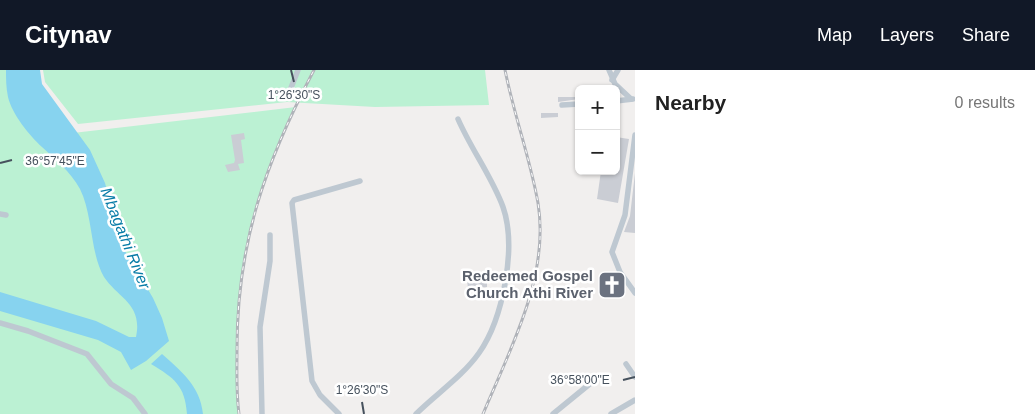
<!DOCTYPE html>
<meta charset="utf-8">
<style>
:root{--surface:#fff;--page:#f6f6f6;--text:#222;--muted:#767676;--line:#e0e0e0;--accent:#111827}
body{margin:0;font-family:Arial,sans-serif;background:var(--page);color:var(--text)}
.controls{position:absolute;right:15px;top:15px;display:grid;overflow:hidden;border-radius:8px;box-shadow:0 1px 4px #0004}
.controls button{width:45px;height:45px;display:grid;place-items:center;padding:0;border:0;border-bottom:1px solid var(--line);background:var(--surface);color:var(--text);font:25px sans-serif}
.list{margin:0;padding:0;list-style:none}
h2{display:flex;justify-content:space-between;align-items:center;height:65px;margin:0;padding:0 20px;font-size:21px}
h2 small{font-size:16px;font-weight:400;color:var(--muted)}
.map{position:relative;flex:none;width:635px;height:344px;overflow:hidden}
header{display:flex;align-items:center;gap:30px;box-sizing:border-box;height:70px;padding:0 25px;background:var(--accent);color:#fff}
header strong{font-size:24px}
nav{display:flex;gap:28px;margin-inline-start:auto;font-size:18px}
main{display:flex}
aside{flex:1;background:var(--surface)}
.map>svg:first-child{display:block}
.green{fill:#bbf1d3}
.water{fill:#87d3ef}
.building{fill:#cacdd4}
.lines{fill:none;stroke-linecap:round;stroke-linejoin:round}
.minor{stroke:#bec8d1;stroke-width:5.5}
.rail-casing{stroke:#b0b3b9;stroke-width:3}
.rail{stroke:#fff;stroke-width:1;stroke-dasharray:4;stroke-linecap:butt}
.ticks{fill:none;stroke:#46515d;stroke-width:2}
.labels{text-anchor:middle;stroke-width:5;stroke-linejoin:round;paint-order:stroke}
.worship-label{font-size:15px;font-weight:bold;fill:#5b616d;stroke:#fff;text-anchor:end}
.water-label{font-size:16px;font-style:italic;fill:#087ca7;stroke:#fff}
.ticks-label{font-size:12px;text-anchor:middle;fill:#46515d;stroke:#fff;stroke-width:5;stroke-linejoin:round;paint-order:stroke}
</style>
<header>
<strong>Citynav</strong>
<nav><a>Map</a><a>Layers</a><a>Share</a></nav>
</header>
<main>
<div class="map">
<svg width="635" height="344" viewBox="0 0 635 344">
<rect width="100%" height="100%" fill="#f1efee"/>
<g class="green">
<path d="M0 0H13L73 63 296 37C256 118 237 193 237 283 237 304 236 324 239 344H0Z"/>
<polygon points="43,0 485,0 489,35 375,37 287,32 78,54 45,12"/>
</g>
<g class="water">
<path d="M6 0H40L42 14 90 80 105 113 122 176 153 228 162 248 169 271 146 291 131 300 121 282 98 270 0 241V222L96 251 129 267H136C143 234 118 228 104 207 90 183 93 145 80 119 70 101 56 90 42 77 29 65 12 44 8 27 6 18 6 8 6 0Z"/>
<path d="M162 284C182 302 200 316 203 344H187C185 315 174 308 151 294Z"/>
</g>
<g class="building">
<polygon points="558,27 579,27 579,29 558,32"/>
<polygon points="541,43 558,43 558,47 541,48"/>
<polygon points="244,63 245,69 241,70 244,93 238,94 240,100 228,102 225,95 234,93 235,90 231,65"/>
<polygon points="616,67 629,69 618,133 597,129 601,101 616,101"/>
<polygon points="635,103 635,163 624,162 630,146"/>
<polygon points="476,208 477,212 487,211 487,217 468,219 467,209"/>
</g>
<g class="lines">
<g class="minor">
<polyline points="609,0 615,14 631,29"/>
<polyline points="612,10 618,0"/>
<polyline points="287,28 298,0"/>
<polyline points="616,31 633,29"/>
<polyline points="562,35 579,34"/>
<polyline points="635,65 625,145 612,182 620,202 635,223"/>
<polyline points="0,144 6,145"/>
<polyline points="0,253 28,261 87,284 111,314 133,328 145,344"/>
<polyline points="626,294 635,307"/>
<polyline points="262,344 260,257 270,191 270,165"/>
<polyline points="339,344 320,325 312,311 292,133 294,130 360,111"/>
<path d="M416 344C436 324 462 307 479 283 503 249 517 177 503 137 492 107 471 79 458 49"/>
<polyline points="553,344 597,308"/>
<polyline points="611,344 635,330"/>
</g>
<defs>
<g id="rail">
<path d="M239 344C236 322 237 301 237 279 237 173 265 93 314 0"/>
<path d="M483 344C510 279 550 206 538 133 530 88 514 45 505 0"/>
</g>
</defs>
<use href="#rail" class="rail-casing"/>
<use href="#rail" class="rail"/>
</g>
<path class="ticks" d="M291 0 294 12M0 93 12 90M623 310 635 307M362 332 364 344"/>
<defs>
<symbol id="church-square" viewBox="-11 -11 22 22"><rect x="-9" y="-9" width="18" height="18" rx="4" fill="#6b7280" stroke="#fff"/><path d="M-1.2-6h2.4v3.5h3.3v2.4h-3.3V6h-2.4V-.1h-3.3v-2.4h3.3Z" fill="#fff"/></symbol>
</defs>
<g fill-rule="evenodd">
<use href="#church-square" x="596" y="199" width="32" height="32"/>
</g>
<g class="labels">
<g class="worship-label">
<text x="593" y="211">Redeemed Gospel<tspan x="593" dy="17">Church Athi River</tspan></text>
</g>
<g class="water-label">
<text transform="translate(126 168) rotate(68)" y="6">Mbagathi River</text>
</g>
</g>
<g class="ticks-label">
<text x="294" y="29">1°26'30"S</text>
<text x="55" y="95">36°57'45"E</text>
<text x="580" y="314">36°58'00"E</text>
<text x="362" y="324">1°26'30"S</text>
</g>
</svg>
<div class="controls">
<button>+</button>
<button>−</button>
</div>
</div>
<aside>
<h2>Nearby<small>0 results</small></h2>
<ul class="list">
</ul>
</aside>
</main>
